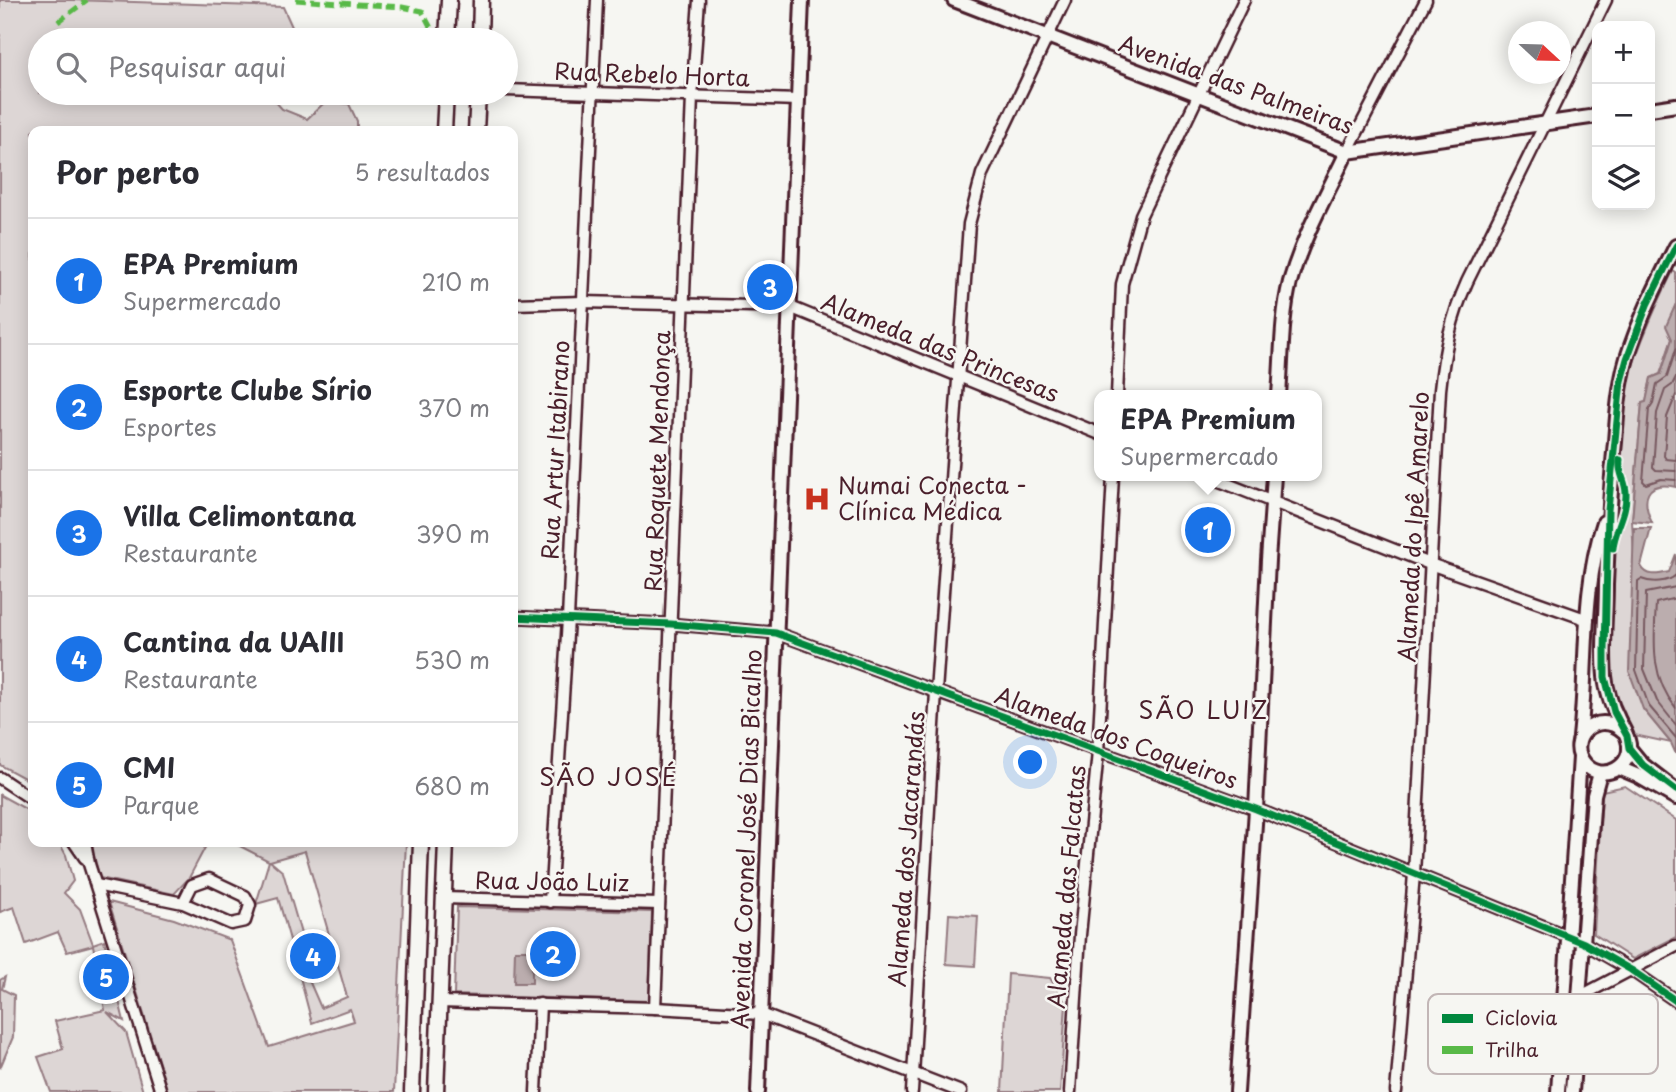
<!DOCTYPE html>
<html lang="pt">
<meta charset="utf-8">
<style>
:root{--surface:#fff;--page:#f2f2f3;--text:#2b2b33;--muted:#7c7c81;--line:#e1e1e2;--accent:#1a73e8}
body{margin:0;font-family:"Playpen Sans",sans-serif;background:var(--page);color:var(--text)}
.controls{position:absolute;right:21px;top:21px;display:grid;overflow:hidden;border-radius:14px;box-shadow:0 4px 18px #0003}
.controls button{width:63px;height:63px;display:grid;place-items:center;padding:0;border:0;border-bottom:2px solid var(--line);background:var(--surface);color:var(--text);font:35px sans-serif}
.compass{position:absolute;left:1508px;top:21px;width:63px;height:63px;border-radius:50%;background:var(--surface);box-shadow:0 4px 18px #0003;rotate:112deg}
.you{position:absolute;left:1031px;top:763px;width:24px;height:24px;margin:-18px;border:5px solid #fff;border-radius:50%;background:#1a73e8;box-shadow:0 0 0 10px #1a73e833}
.badge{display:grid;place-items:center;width:46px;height:46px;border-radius:50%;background:var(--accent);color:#fff;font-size:23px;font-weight:700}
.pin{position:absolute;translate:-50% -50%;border:4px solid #fff;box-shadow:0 2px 7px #0006}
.popup{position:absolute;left:1094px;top:390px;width:228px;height:91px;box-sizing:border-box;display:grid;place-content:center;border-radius:14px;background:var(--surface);filter:drop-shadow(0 2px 5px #0005);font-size:23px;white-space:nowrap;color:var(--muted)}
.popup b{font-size:26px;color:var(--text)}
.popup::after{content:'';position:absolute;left:50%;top:100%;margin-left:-14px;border:14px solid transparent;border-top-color:var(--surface)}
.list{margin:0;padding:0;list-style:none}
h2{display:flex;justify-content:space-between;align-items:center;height:91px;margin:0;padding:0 28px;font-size:30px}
h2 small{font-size:23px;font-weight:400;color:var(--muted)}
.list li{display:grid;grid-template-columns:46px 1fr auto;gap:21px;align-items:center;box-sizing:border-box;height:126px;padding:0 28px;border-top:2px solid var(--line)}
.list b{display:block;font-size:26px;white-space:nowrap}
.list p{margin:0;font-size:23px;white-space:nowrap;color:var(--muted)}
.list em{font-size:23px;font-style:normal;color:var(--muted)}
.icon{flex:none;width:38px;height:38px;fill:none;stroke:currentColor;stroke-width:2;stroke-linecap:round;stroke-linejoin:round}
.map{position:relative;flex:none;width:1676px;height:1092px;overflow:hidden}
.search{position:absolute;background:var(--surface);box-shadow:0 4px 18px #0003;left:28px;top:28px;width:490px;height:77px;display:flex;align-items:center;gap:18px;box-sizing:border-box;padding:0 24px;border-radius:38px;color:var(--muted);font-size:26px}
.panel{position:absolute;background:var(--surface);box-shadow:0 4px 18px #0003;left:28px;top:126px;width:490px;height:721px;border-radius:14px}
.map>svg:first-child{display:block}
.green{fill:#ddd6d5;stroke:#947a80;stroke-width:2}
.water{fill:#bbadae;stroke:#8e747a;stroke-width:2}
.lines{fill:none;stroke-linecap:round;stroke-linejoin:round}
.shore{stroke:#77585f;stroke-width:2}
.street-casing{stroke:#4a1f2b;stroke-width:15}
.secondary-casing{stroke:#4a1f2b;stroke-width:18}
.primary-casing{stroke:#4a1f2b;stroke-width:19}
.street{stroke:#f6f6f2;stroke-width:10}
.secondary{stroke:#f6f6f2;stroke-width:12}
.primary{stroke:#f6f6f2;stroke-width:14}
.quiet{stroke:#58b947;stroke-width:5;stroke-dasharray:10 5;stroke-linecap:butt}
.cycleway-casing{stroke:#f6f6f2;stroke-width:11}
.cycleway{stroke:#00873e;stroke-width:7}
.labels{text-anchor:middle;stroke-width:5;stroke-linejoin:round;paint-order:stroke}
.street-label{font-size:23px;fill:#4a1f2b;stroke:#f6f6f2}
.poi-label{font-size:23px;fill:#4a1f2b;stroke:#f6f6f2;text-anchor:start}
.neighbourhood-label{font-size:24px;letter-spacing:2px;fill:#4a1f2b;stroke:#f6f6f2}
.key{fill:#f6f6f2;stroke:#c2b6b6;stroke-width:2}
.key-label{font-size:19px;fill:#4a1f2b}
</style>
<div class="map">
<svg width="1676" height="1092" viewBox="0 0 1676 1092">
<rect width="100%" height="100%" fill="#f6f6f2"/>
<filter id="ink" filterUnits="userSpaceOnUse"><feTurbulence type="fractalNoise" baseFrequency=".0143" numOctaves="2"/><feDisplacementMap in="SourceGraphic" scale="14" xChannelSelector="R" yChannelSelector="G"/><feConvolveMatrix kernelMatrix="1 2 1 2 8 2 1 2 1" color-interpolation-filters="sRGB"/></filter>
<g filter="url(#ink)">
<g class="green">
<polygon points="0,0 73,0 283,7 298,40 40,40 40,93 268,93 282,109 307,119 326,101 349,104 357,121 357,131 33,131 33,780 26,779 0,765"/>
<path d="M1673 271 1676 273V304L1667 326 1672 339 1660 374 1651 378 1646 402 1642 403 1632 521 1643 709 1671 743 1630 734 1613 706 1605 652 1623 397C1635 353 1653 312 1673 271Z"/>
<polygon points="1625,786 1676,820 1676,937 1633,959 1594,934 1602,791"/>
<polygon points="0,795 33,813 33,842 59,842 66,855 73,881 64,893 80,909 93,944 104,940 124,1021 107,1012 126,1032 143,1092 51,1092 38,1057 63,1049 55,1021 105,1010 93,945 67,952 58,932 26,944 14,907 0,912"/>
<polygon points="90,842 208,842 189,878 174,894 100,878"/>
<polygon points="232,842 406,842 394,1092 168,1092 109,902 174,919 230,940 269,1047 354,1021 350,1009 312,1023 296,962 298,955 321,1008 347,997 305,851 270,861 283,872 304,944 292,947 278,898 256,904 269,861"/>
<polygon points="457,907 652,912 649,1001 454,995"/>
<polygon points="949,914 978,916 975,966 946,964"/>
<polygon points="1008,974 1050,978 1066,1004 1060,1092 1002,1092"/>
<polygon points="5,977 2,989 14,995 13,1037 0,1068 0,980"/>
</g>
<g class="water">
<path d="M1676 304V487C1645 480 1641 499 1652 523L1632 521 1642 403 1646 402 1651 378 1661 374 1672 339 1666 326Z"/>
<path d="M1634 528H1651L1641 566C1647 577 1657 575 1669 572L1676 554V754L1671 743 1643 709 1629 671Z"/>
<polygon points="515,950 532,950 532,983 514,983"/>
</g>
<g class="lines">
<g class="shore">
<polyline points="1676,349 1667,377 1657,384 1653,403 1649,409 1643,481 1646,484 1661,479 1676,480"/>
<polyline points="1676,377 1672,385 1665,390 1657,413 1653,467 1656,470 1676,471"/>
<polyline points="1676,395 1667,417 1664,456 1666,459 1676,460"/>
<path d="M1676 575C1668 583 1651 583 1641 579L1638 581 1636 670 1649 706 1676 738"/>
<polyline points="1676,587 1646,593 1644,669 1657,701 1676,725"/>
<path d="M1676 598 1656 603C1654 642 1650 676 1676 708"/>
</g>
<defs>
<g id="street">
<polyline points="506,90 798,100"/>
<polyline points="1347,152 1426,0"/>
<polyline points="513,304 583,302 790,307 1100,434"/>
<polyline points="1117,395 1122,284 1141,215 1244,0"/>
<polyline points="1207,476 1430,564 1588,620"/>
<polyline points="513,617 671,624 776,633 1256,809 1584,943 1631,970 1676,1001"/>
<polyline points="0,778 33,800"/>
<polyline points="74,842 85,858"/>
<polyline points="85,842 89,864 161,1092"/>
<polyline points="96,885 183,903 231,924 245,921 250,905 245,896 209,879 192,885 183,903"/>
<polyline points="443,898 659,904"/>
<polyline points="550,902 568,619 597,0"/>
<polyline points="1579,997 1676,946"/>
<polyline points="439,1002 655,1008 761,1014 961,1092"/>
<polyline points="655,1008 692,97 699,0"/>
<polyline points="536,1092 540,1004"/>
<polyline points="912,1092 936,692 969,224 982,174 1065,0"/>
<polyline points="1070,1092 1080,935 1098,752 1113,476"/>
<path d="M1396 1092 1414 874 1440 390C1444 351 1451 318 1467 282L1606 0"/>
</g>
<g id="secondary">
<polyline points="954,0 1347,152 1597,116"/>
<polyline points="1650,109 1676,105"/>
<path d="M1279 395C1282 358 1281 318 1290 282 1303 236 1327 194 1347 152"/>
<path d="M1623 731C1597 708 1564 740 1585 764 1602 784 1636 766 1628 740 1626 732 1620 724 1617 716 1611 705 1606 688 1605 676 1602 646 1606 615 1606 585 1608 537 1610 490 1615 442 1617 414 1619 385 1627 358 1639 319 1658 282 1676 246"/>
<path d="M1580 737C1588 666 1581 590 1604 522"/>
<polyline points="1629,748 1643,765 1673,788"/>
<polyline points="1619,768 1638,776 1676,798"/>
<polyline points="758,1092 802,0"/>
<polyline points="1237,1092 1256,809 1268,560 1274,476"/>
<polyline points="1558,1092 1580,757"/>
<polyline points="1572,1092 1594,795 1600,773"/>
</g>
<g id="primary">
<polyline points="447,40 449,0"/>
<polyline points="480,40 481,0"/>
<polyline points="444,131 446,93"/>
<polyline points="476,131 478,93"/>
<polyline points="412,1092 421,842"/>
<polyline points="436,1092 446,842"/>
</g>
</defs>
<use href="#street" class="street-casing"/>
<use href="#secondary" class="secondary-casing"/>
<use href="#primary" class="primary-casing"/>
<use href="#street" class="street"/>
<use href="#secondary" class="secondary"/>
<use href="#primary" class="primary"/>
<g class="quiet">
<polyline points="296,0 402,7 422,11 431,28 431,40"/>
<polyline points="58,22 87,0"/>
</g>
<defs>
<g id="cycleway">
<polyline points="1676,246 1647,305 1627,359 1621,381 1608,510 1605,652 1605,677 1614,712 1627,736 1629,748 1643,765 1676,790"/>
<path d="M1613 548C1614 531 1627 514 1626 493 1626 481 1618 473 1620 460"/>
<polyline points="513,617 671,624 776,633 1256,809 1584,943 1631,970 1676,1001"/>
</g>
</defs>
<use href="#cycleway" class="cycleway-casing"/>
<use href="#cycleway" class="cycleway"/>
</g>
</g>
<defs>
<symbol id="hospital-bare" viewBox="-9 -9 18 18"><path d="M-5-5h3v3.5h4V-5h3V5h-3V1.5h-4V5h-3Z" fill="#c8321e" stroke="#f6f6f2" stroke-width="2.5" paint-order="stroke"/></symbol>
</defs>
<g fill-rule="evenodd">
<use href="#hospital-bare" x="798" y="480" width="38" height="38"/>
</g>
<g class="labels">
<g class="street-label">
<text transform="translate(652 75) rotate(2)" y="8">Rua Rebelo Horta</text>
<text transform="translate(1236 85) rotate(20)" y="8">Avenida das Palmeiras</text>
<text transform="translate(940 348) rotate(22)" y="8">Alameda das Princesas</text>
<text transform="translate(556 450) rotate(-87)" y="8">Rua Artur Itabirano</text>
<text transform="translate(658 461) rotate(-88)" y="8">Rua Roquete Mendonça</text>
<text transform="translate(1414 527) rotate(-87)" y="8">Alameda do Ipê Amarelo</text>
<text transform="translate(1116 738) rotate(20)" y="8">Alameda dos Coqueiros</text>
<text transform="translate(747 839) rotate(-88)" y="8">Avenida Coronel José Dias Bicalho</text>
<text transform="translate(907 849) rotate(-86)" y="8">Alameda dos Jacarandás</text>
<text transform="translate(552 882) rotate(1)" y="8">Rua João Luiz</text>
<text transform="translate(1067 887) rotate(-85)" y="8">Alameda das Falcatas</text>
</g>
<g class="poi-label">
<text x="838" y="494">Numai Conecta -<tspan x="838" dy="26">Clínica Médica</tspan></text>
</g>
<g class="neighbourhood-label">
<text x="1204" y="719">SÃO LUIZ</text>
<text x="609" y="786">SÃO JOSÉ</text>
</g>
</g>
<rect x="1428" y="994" width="230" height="80" rx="10" class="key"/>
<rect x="1442" y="1014" width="31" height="9" fill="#00873e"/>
<rect x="1442" y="1046" width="31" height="8" fill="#58b947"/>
<g class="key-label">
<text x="1485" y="1025">Ciclovia</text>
<text x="1485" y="1057">Trilha</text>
</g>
</svg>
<div class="controls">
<button>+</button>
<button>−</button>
<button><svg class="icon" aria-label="layers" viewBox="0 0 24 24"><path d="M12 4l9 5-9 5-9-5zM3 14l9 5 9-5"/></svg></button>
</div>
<svg class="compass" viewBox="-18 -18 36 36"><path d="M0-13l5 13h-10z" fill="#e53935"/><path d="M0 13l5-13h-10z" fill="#7c7c81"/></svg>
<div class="you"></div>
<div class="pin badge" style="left:1208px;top:530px">1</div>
<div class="popup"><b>EPA Premium</b>Supermercado</div>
<div class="pin badge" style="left:553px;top:954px">2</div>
<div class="pin badge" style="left:770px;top:287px">3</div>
<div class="pin badge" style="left:313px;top:956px">4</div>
<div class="pin badge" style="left:106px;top:977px">5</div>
<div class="search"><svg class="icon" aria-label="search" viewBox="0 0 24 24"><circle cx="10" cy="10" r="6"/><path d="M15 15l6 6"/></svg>Pesquisar aqui</div>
<section class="panel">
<h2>Por perto<small>5 resultados</small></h2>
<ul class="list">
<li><span class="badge">1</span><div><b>EPA Premium</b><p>Supermercado</p></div><em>210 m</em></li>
<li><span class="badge">2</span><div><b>Esporte Clube Sírio</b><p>Esportes</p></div><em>370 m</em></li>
<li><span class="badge">3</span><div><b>Villa Celimontana</b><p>Restaurante</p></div><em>390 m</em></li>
<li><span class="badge">4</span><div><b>Cantina da UAIII</b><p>Restaurante</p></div><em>530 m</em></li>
<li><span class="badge">5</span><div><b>CMI</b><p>Parque</p></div><em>680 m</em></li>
</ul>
</section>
</div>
